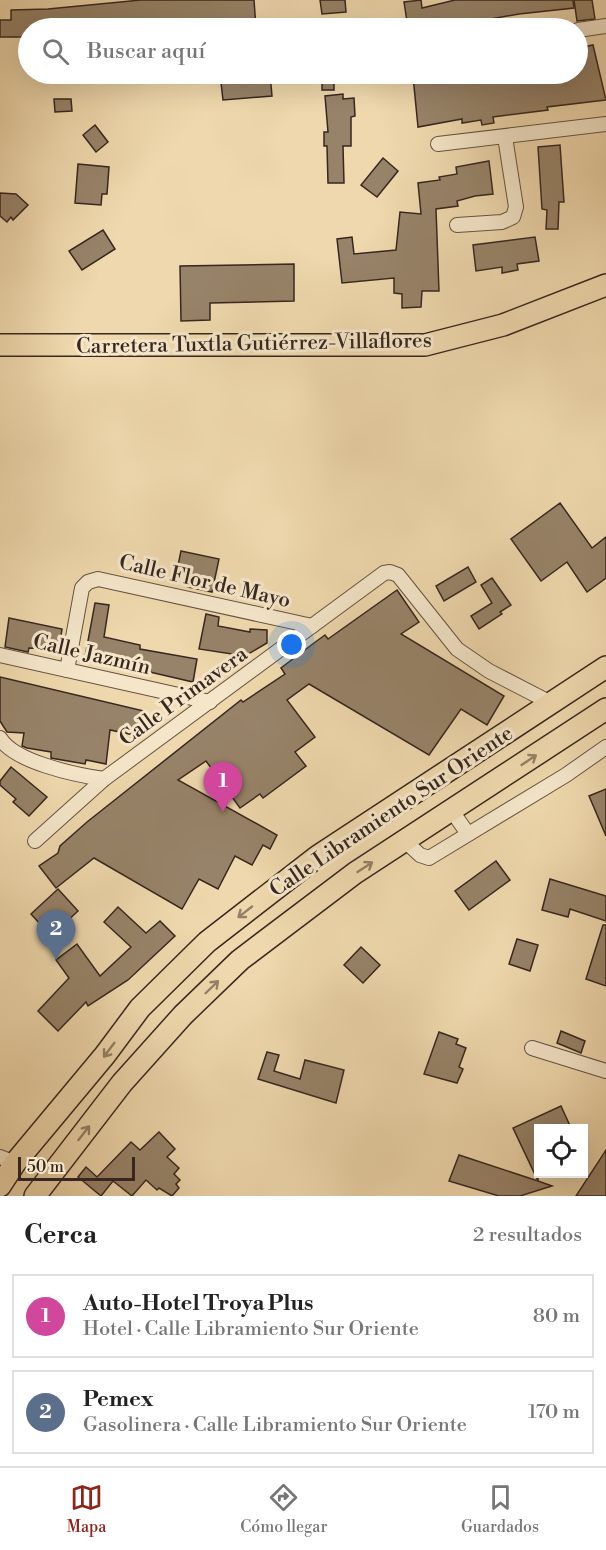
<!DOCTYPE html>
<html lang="es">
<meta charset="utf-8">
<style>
:root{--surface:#fff;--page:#f6f6f6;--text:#222;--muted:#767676;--line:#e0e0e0;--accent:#8f2418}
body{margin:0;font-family:"Libre Bodoni",serif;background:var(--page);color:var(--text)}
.controls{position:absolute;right:18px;bottom:18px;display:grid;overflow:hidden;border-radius:0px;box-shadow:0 6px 24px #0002}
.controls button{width:54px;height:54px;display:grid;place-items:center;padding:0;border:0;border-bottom:2px solid var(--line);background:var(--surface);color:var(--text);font:30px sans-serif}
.scale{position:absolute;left:18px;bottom:15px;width:117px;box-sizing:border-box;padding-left:6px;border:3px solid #372720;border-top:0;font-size:16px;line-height:21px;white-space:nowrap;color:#372720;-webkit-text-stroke:4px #f5e6ca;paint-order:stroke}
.you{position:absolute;left:292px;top:645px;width:21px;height:21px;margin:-15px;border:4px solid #fff;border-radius:50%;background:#1a73e8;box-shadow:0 0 0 9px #1a73e833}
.badge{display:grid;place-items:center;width:39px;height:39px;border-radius:50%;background:var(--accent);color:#fff;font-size:20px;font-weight:700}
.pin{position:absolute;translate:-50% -50px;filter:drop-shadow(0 2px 3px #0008)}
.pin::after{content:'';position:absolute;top:32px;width:21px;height:18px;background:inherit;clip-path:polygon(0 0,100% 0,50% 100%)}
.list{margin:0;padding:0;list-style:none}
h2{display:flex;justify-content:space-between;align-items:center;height:78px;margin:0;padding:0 24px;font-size:26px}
h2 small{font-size:20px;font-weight:400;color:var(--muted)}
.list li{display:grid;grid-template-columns:39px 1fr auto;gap:18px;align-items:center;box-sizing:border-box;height:84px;margin:0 12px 12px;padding:0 12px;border:2px solid var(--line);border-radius:0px}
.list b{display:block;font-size:22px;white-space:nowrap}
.list p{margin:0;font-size:20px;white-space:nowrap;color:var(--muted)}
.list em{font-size:20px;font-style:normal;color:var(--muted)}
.icon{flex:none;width:33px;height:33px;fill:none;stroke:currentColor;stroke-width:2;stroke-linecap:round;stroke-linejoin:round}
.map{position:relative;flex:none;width:606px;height:1196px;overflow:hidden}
.search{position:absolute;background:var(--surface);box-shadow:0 6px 24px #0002;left:18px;right:18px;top:18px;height:66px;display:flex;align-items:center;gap:15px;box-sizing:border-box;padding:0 21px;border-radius:33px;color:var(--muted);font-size:22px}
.sheet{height:270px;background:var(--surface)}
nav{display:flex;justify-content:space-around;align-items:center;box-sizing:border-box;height:84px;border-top:2px solid var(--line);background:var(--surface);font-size:16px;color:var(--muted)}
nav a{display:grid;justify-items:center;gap:3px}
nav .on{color:var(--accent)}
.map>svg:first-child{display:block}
.building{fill:#978369;stroke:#372720;stroke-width:1.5}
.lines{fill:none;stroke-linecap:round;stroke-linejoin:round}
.minor-casing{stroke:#655343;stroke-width:16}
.primary-casing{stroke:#372720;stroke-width:24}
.minor{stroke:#f5e6ca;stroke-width:14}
.primary{stroke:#efd8ad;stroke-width:21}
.oneway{stroke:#938066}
.labels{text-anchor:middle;stroke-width:6;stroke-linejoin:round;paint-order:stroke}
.street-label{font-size:21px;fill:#372720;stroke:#f5e6ca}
</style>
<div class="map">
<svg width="606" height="1196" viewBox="0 0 606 1196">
<rect width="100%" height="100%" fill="#efd8ad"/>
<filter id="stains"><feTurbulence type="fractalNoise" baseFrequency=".00333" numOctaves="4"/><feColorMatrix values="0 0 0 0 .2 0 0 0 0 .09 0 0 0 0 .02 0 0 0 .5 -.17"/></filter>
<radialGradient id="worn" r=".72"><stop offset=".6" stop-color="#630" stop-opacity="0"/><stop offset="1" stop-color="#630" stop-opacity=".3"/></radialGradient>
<g class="building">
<polygon points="141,0 254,0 256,28 217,28 216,26 181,28 28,28 28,37 0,37 0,20 11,20 11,10 48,9"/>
<polygon points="320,0 345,0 346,12 322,14"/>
<polygon points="421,0 422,8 455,0 573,0 574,8 519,14 446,27 446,25 433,28 427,26 408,28 404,2"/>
<polygon points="574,0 592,0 595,19 577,21"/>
<polygon points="593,45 606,100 547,107 548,110 493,117 494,123 482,125 481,120 462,123 462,119 418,127 413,76 578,74 578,48"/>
<polygon points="220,74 270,74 272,96 223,100"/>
<rect x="322" y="74" width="12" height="16"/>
<polygon points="343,94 343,99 354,98 355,116 351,117 351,146 343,146 344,183 328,183 327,146 324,146 324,132 328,132 325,96"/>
<polygon points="54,99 71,99 72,111 55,112"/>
<polygon points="95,125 108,142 96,152 83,135"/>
<polygon points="560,145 564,202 559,202 558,229 546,229 547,210 542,209 538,147"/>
<polygon points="383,158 398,171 377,197 361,185"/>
<polygon points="489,161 493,194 475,196 457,201 458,206 436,209 439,291 422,291 421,307 402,308 402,294 394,293 394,278 342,283 337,239 352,237 354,254 396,250 400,212 421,214 418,183 440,180 439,177 457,174 456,167"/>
<polygon points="78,164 109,167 107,194 102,194 101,205 75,203"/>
<polygon points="0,193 16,194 28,205 13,220 11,217 7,222 0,216"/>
<polygon points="103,230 115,249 82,270 69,251"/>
<polygon points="535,237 539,261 517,264 518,270 502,273 502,267 476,271 473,245"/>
<polygon points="294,264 294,301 210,303 210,320 181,321 180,266"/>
<polygon points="560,503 592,548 606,537 606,578 587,592 567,562 541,581 511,539"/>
<polygon points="181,551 219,559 212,592 188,587 190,573 177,570"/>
<polygon points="468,567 476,582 444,601 436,586"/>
<polygon points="492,578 511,605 500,612 502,614 479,629 471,616 492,603 481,585"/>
<polygon points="397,590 419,622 401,634 504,696 487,725 461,709 429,755 309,684 287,700 315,737 295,752 306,766 263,798 260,794 240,808 206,761 178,780 277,835 270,849 263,845 252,865 235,856 218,889 199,879 182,909 94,858 56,888 39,866 58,853 60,846 87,822 241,700 243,702 285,674 281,668 314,643 325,635 328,639"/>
<polygon points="95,603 109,605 104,637 140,645 140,649 197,659 193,682 85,657"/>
<polygon points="206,614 219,617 218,626 250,632 250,629 267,630 267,643 245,656 199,649"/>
<polygon points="9,618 62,629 59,650 29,648 28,652 5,647"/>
<polygon points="0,677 144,711 139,736 110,730 106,764 86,760 85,764 51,758 51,752 27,748 22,746 24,733 7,732 0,721"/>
<polygon points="11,767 47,797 29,816 13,802 16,799 0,785 0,781"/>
<polygon points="606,789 606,836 589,796"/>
<polygon points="496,861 510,880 469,910 455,891"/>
<polygon points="550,879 606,896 606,921 570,909 568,917 542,910"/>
<polygon points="58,889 78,911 51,936 31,914"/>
<polygon points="118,907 146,933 160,921 175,936 128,980 88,1006 86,1002 58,1031 38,1011 69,978 56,960 77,944 100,976 131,947 104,922"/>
<polygon points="603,925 606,925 606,986 586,979"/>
<polygon points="517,939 538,945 530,971 509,964"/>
<polygon points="361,947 380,965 363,983 344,965"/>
<polygon points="561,1031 585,1041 581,1053 557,1043"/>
<polygon points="439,1032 458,1039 456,1044 466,1048 459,1067 463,1069 457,1083 424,1074"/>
<polygon points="267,1052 279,1055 274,1071 300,1079 305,1060 344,1070 336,1103 258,1079"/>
<polygon points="561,1106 571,1128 538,1128 538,1181 552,1186 520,1196 499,1196 449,1181 459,1155 538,1181 513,1128"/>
<polygon points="159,1132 175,1149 167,1157 179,1168 174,1174 180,1180 176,1184 179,1188 172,1196 159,1188 157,1190 146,1180 132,1196 113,1181 101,1196 78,1177 86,1167 97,1177 131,1142 140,1150"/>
<polygon points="606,1150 606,1196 576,1196"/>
</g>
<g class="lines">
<defs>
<g id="minor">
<polyline points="578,30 606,26"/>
<polyline points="438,144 606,124"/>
<polyline points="457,225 502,222 513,217 516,207 505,137"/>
<polyline points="0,655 210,702"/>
<polyline points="67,670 82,588 88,582 98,579 312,626"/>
<path d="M0 738C14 762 76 775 104 779"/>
<polyline points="452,811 468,834"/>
<polyline points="35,841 104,779 384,573 390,572 398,575 457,649 489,671 551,703"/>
<polyline points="405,841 420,855 429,858 566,775 606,747"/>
<polyline points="532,1048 606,1071"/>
<polyline points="0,1157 15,1163"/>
</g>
<g id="primary">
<polyline points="0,345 425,345 503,325 606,285"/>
<polyline points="0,1186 15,1163 105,1055 140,1008 207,942 318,856 606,667"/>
<polyline points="35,1196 122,1083 183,1015 240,960 355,873 606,709"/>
</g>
</defs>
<use href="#minor" class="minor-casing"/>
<use href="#primary" class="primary-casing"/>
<use href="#minor" class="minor"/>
<use href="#primary" class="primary"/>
</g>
<defs><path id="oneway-shaft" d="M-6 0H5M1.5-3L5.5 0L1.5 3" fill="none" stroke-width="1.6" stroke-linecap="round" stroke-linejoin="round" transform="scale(1.5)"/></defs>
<g class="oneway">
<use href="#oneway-shaft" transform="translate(529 760) rotate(-34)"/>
<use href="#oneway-shaft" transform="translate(365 867) rotate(-33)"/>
<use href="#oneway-shaft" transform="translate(245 912) rotate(142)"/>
<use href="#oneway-shaft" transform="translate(212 987) rotate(-44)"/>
<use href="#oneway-shaft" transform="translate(109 1050) rotate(127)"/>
<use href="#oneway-shaft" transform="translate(84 1133) rotate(-52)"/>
</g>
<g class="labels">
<g class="street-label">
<text transform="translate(254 343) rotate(-1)" y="7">Carretera Tuxtla Gutiérrez-Villaflores</text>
<text transform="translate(205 581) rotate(13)" y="7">Calle Flor de Mayo</text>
<text transform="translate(92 654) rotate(13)" y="7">Calle Jazmín</text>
<text transform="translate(183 696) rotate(-36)" y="7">Calle Primavera</text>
<text transform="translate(391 811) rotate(-34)" y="7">Calle Libramiento Sur Oriente</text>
</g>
</g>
<rect width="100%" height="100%" filter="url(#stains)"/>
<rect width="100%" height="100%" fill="url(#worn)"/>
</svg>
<div class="controls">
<button><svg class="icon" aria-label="locate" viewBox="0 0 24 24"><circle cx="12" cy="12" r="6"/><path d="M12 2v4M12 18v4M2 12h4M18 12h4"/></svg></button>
</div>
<div class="scale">50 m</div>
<div class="you"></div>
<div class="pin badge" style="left:223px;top:812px;background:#d1479c">1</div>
<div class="pin badge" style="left:56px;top:960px;background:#5c6f8a">2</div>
<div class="search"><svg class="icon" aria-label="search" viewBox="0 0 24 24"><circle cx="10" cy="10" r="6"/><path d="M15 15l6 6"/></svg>Buscar aquí</div>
</div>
<section class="sheet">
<h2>Cerca<small>2 resultados</small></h2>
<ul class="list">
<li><span class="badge" style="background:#d1479c">1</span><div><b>Auto-Hotel Troya Plus</b><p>Hotel · Calle Libramiento Sur Oriente</p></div><em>80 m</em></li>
<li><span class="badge" style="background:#5c6f8a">2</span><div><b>Pemex</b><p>Gasolinera · Calle Libramiento Sur Oriente</p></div><em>170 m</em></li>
</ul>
</section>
<nav>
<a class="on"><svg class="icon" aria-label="map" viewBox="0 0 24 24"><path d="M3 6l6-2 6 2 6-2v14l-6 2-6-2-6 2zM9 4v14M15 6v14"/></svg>Mapa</a>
<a><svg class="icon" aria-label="directions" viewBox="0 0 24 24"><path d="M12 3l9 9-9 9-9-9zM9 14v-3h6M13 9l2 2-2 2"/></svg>Cómo llegar</a>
<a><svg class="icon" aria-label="saved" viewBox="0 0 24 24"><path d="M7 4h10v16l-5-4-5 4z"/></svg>Guardados</a>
</nav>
